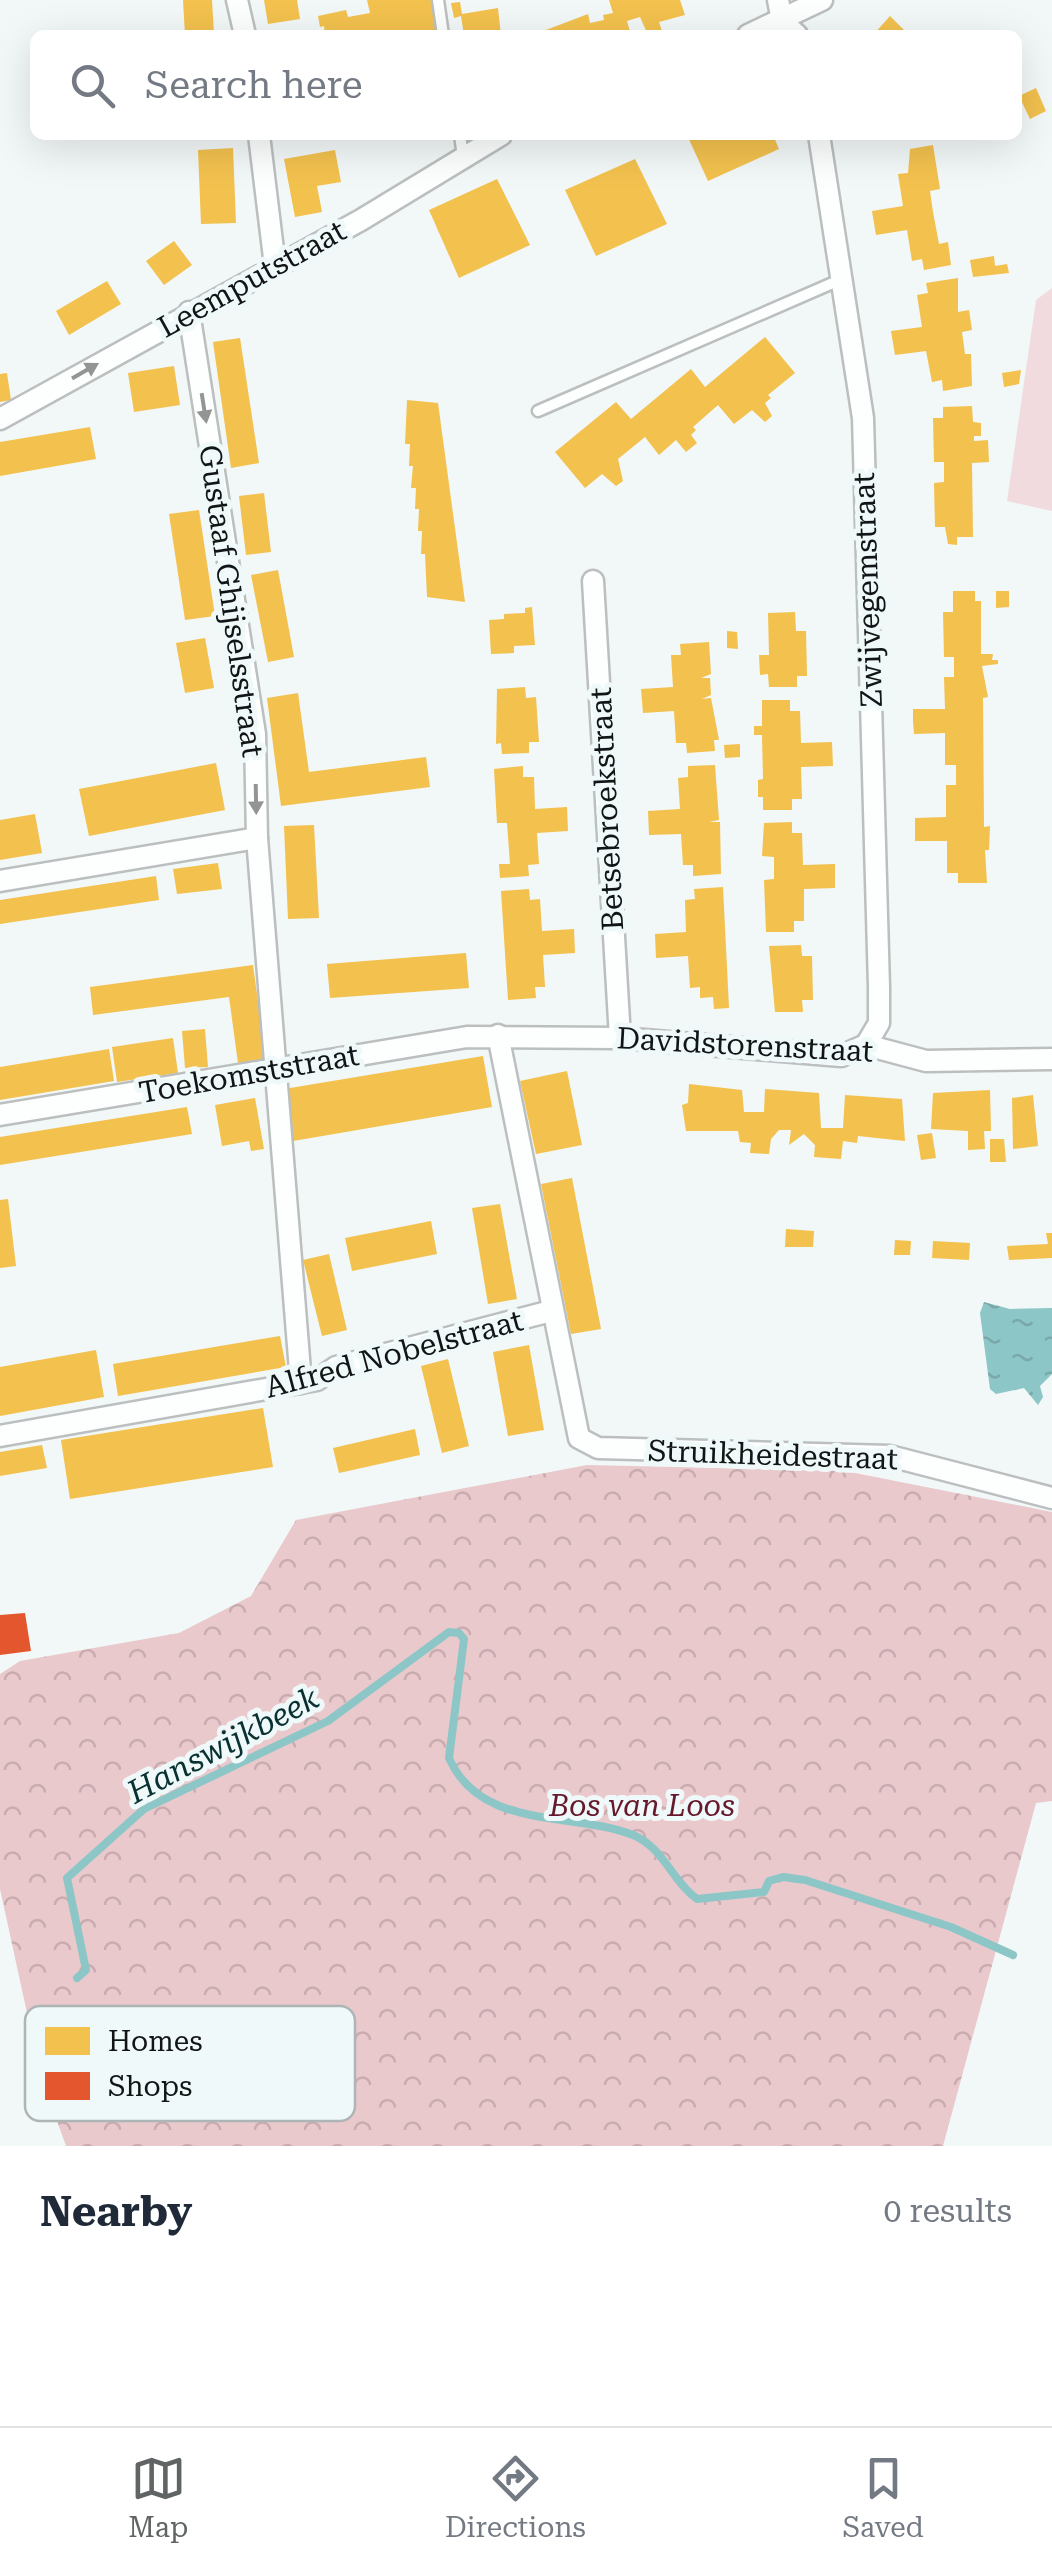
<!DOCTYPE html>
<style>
:root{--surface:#fff;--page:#f6f6f7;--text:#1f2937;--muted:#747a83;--line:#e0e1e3;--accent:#606464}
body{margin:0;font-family:"Roboto Serif",serif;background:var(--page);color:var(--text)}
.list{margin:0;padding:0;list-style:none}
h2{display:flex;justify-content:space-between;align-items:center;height:130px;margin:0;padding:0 40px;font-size:42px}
h2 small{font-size:32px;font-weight:400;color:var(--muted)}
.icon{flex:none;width:55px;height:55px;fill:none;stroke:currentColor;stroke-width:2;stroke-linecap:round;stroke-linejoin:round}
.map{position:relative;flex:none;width:1052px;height:2146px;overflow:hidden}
.search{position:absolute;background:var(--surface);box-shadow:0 10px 40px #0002;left:30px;right:30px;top:30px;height:110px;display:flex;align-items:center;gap:25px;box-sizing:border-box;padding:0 35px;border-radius:15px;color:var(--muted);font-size:38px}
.sheet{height:280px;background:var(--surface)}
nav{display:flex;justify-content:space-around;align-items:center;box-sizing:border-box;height:140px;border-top:2px solid var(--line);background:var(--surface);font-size:28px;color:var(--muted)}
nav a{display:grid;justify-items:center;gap:5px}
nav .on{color:var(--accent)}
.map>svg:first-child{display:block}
.grass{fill:#f2dbde}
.forest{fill:url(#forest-crowns)}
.water{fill:url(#water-ripples)}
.homes{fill:#f2c14e}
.shops{fill:#e4572e}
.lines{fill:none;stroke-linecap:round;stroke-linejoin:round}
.stream{stroke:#8dc6c7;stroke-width:8}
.service-casing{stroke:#bcbfbf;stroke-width:15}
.minor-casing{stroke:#bcbfbf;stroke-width:25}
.service{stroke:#fdfefe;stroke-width:10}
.minor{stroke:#fdfefe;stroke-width:20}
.oneway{fill:#939595}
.labels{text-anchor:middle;stroke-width:10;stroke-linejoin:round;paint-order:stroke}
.street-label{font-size:30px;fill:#121515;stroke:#f0f9f9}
.park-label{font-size:30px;font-style:italic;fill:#65192b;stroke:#f0f9f9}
.water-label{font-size:32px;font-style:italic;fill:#093132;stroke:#f0f9f9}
.key{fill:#f0f9f9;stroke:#adb5b5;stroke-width:2.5}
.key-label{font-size:28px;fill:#121515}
</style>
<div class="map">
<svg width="1052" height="2146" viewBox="0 0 1052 2146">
<defs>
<pattern id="forest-crowns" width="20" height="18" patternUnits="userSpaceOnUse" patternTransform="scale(2.5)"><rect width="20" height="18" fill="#eac9cd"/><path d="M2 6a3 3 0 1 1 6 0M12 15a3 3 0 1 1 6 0" fill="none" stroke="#c8acaf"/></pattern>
<pattern id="water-ripples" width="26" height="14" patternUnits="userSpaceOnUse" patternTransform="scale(2.5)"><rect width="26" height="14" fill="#8dc6c7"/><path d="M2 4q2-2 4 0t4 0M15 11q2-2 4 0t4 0" fill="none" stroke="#79a9aa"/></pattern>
</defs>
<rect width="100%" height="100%" fill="#f2f7f7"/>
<polygon class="grass" points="1052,288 1052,511 1007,501 1036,300"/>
<polygon class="forest" points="587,1465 845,1471 1052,1512 1052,1801 1036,1803 943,2146 66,2146 41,2077 0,1889 0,1674 20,1661 179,1633 251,1596 296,1520"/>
<polygon class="water" points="984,1302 1010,1309 1052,1308 1052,1374 1040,1386 1043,1397 1038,1405 1024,1388 996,1394 990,1389 980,1313"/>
<g class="homes">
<polygon points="183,0 212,0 214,34 185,35"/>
<polygon points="264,0 297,0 300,19 268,24"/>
<polygon points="367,0 431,0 437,35 325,35 324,26 320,27 318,16 346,10 348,17 370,13"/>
<polygon points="609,0 680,0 685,15 659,22 662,31 648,35 640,17 627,21 631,35 547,35 546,30 588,14 590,23 604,20 603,15 613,13"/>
<polygon points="460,2 462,14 498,8 501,35 464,35 461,16 454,18 451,3"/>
<polygon points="890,16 907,33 873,35"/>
<polygon points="1036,88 1046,111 1030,119 1019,96"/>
<polygon points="687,135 773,135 779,149 708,181"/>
<polygon points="933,145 940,189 930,191 933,212 939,244 948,242 951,265 924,270 922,259 912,261 907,230 876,235 872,211 903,206 898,174 908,173 910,149"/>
<polygon points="233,148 236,223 201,224 198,150"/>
<polygon points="335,150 341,182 317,186 322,212 295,217 284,159"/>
<polygon points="635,159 667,224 596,256 565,190"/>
<polygon points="497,179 530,245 459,278 429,210"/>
<polygon points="174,241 192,265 164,285 146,261"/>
<polygon points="994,256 995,266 1007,264 1009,273 973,277 970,260"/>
<polygon points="958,278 958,312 969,310 972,330 962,332 965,354 971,354 972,386 943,391 942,380 932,382 926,351 895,355 891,331 922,327 917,295 928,293 926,283"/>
<polygon points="107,281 121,304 69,335 56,311"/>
<polygon points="765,337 795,373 768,395 771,398 765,403 772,416 765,422 752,410 734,424 718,405 693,427 696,430 691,435 697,443 686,452 676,440 659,455 645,437 618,459 623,481 616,486 602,474 585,488 555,452 616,402 631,419 691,369 705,387"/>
<polygon points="240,338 259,463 231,468 213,342"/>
<polygon points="174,366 180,405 134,412 128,373"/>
<polygon points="1021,370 1019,384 1004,387 1002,373"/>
<polygon points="7,373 11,400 0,402 0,374"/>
<polygon points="407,400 438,403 465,602 427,597 425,554 421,554 422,531 418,531 419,509 415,509 416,488 411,488 413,466 409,466 410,444 405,444"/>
<polygon points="972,406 973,422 981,423 981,436 974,436 974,441 988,440 989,462 972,463 973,537 957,537 957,545 948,544 945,527 935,527 934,483 944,482 944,462 934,462 933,418 943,418 943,407"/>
<polygon points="90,427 96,459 0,476 0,442"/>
<polygon points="264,493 271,552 246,555 239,496"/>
<polygon points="199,510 215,616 185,620 169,514"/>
<polygon points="278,570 294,657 268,662 251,575"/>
<polygon points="953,591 975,591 975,601 981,601 981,654 993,654 992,660 998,660 998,664 982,666 988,697 983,698 984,827 990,826 989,850 985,850 987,883 958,883 958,873 947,873 947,841 915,841 915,818 946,817 946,785 956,785 956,765 945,765 945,733 914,734 913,721 913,709 945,709 944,677 954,677 954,657 944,657 943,612 953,612"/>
<polygon points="996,591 1009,591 1009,607 996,608"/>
<polygon points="532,607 535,645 514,646 514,653 491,654 489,620 504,619 504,614 525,613 525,608"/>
<polygon points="795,612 796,631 806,631 807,676 797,676 797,687 769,687 768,674 760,675 759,655 769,655 768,613"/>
<polygon points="727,631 737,632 738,649 727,648"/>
<polygon points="205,638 214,688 185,693 176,643"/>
<polygon points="709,642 711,674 701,678 710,678 711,695 702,699 711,698 719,740 714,740 715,751 687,753 686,743 676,743 674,711 643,713 641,689 673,687 671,655 681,655 680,644"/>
<polygon points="525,687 526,698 536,697 539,742 529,742 529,753 502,754 501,743 496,744 497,689"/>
<polygon points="298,693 309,772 426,757 430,787 281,806 267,698"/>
<polygon points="762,700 790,700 790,711 800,711 801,743 832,742 833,766 801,767 802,799 792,799 792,810 763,810 763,797 758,797 758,780 763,779 762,735 754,735 754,726 762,726"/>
<polygon points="740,744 740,757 725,758 724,745"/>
<polygon points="216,763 225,810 89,836 79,789"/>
<polygon points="715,765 719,820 709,822 720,822 721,874 693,876 693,865 683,865 681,834 649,835 648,811 680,809 678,778 688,777 688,766"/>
<polygon points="523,766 523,777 534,777 535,809 567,807 568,831 537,833 539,864 528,865 529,876 500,878 499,864 510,864 507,823 497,823 494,769"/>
<polygon points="35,814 42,853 0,860 0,820"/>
<polygon points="792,822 792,833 802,833 803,865 835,864 835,888 804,889 804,921 794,921 794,932 766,932 764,880 774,879 774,857 762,856 764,823"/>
<polygon points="314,825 319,918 288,919 284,826"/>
<polygon points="218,863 222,889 177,894 173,869"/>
<polygon points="156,876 159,900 0,924 0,900"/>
<polygon points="723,887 729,1008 714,1009 713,997 700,998 700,987 690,988 688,956 656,958 655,934 686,932 685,900 695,899 694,889"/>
<polygon points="529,889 530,900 540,899 542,931 574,929 575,953 543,955 545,987 535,987 536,998 508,1000 501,891"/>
<polygon points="801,945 802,956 812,956 813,1000 802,1000 803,1012 775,1012 769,946"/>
<polygon points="466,953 469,988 330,998 327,964"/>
<polygon points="253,965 266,1060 238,1063 229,997 93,1015 90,987"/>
<polygon points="205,1029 208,1067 185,1068 182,1031"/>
<polygon points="173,1038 178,1073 117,1082 112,1047"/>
<polygon points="109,1049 114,1081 0,1100 0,1067"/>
<polygon points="483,1056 492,1107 293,1141 284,1089"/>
<polygon points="567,1071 582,1145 536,1154 520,1081"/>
<polygon points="689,1084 742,1090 744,1112 764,1112 765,1089 819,1093 821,1128 843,1128 845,1095 902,1099 905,1141 858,1136 857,1143 843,1141 841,1159 827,1158 814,1157 815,1145 804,1134 789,1145 791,1130 779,1130 771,1139 769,1154 750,1153 751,1143 740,1142 738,1131 686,1131 682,1105 688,1103"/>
<polygon points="990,1090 991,1131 984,1131 985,1149 968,1150 968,1131 931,1129 933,1093"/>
<polygon points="1033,1095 1038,1146 1013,1149 1012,1098"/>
<polygon points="255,1098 264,1149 251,1151 249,1141 222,1146 215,1105"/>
<polygon points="187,1107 192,1134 0,1165 0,1137"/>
<polygon points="932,1133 936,1158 921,1160 917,1135"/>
<polygon points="990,1139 1004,1139 1006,1162 990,1162"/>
<polygon points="572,1178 601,1329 571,1334 541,1184"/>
<polygon points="8,1199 16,1266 0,1268 0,1200"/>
<polygon points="500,1204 517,1299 488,1304 472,1208"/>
<polygon points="431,1221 437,1254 352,1271 345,1238"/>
<polygon points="786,1229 814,1231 813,1247 785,1247"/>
<polygon points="1046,1233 1052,1233 1052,1258 1009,1260 1007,1246 1048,1244"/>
<polygon points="895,1240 911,1241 910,1255 894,1255"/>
<polygon points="933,1241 970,1243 969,1260 932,1258"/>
<polygon points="329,1254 347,1330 322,1336 303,1260"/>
<polygon points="280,1336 286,1367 118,1396 113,1364"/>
<polygon points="529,1345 544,1430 508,1436 493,1352"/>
<polygon points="96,1350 104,1397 0,1416 0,1367"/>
<polygon points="448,1359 469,1446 442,1453 421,1366"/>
<polygon points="263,1408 273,1467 70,1499 61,1440"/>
<polygon points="415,1429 420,1455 339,1473 333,1448"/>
<polygon points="42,1445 47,1468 0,1476 0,1452"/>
<polygon points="189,2005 201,2086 177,2090 173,2073 157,2075 147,2015"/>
</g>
<polygon class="shops" points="25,1613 31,1651 0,1655 0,1615"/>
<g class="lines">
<path class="stream" d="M77 1978 86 1970 67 1878 144 1809 328 1721 449 1632 459 1633 464 1639 449 1758C481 1831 572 1811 633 1835 663 1847 672 1881 697 1899L764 1892 769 1881 783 1877 805 1880 951 1927 1013 1955"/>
<defs>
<g id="service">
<polyline points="438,0 443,35"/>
<polyline points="460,135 463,157"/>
<polyline points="538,411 842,279"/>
</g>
<g id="minor">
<polyline points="237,0 245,35"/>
<polyline points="778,0 782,21 797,35"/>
<polyline points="748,35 822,0"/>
<polyline points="259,135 275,266"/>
<polyline points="819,135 863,418 879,987 879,1023 866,1045"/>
<polyline points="189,312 255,734 257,838 301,1383"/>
<polyline points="0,419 361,220 501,135"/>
<polyline points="593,581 620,1038"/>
<polyline points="0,881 257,838"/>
<polyline points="498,1035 579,1438 598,1448 890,1456 1052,1498"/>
<polyline points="0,1115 467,1037 620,1038 841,1056 866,1045 926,1061 1052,1059"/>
<polyline points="0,1436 317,1380 336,1367 551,1311"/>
</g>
</defs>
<use href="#service" class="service-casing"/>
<use href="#minor" class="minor-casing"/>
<use href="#service" class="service"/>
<use href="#minor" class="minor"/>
</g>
<defs><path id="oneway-solid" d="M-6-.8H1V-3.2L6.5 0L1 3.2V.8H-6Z" transform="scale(2.5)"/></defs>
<g class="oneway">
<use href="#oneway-solid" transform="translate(85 371) rotate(-30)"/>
<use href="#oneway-solid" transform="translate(204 408) rotate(81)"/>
<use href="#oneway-solid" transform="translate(256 799) rotate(89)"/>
</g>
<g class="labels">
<g class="street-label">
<text transform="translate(252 279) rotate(-29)" y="10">Leemputstraat</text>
<text transform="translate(868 590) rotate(-92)" y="10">Zwijvegemstraat</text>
<text transform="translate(231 601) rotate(82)" y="10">Gustaaf Ghijselsstraat</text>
<text transform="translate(607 809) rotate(-93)" y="10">Betsebroekstraat</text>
<text transform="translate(745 1045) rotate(3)" y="10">Davidstorenstraat</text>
<text transform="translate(249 1074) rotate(-10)" y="10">Toekomststraat</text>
<text transform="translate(394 1354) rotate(-15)" y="10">Alfred Nobelstraat</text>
<text transform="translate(773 1455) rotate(2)" y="10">Struikheidestraat</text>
</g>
<g class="park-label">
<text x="642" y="1816">Bos van Loos</text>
</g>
<g class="water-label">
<text transform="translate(223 1745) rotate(-28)" y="11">Hanswijkbeek</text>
</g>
</g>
<rect x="25" y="2006" width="330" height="115" rx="15" class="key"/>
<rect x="45" y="2027" width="45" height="28" fill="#f2c14e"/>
<rect x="45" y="2072" width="45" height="28" fill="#e4572e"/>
<g class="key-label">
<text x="108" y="2051">Homes</text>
<text x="108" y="2096">Shops</text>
</g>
</svg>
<div class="search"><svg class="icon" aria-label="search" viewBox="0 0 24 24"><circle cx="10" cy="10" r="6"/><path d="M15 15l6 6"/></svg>Search here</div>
</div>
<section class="sheet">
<h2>Nearby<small>0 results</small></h2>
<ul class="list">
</ul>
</section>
<nav>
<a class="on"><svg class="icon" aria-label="map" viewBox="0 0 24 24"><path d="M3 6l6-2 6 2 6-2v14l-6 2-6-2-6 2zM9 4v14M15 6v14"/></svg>Map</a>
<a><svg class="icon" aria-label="directions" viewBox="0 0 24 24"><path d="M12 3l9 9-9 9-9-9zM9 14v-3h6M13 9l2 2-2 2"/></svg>Directions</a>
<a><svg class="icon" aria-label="saved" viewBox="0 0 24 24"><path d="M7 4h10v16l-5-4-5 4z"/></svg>Saved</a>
</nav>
